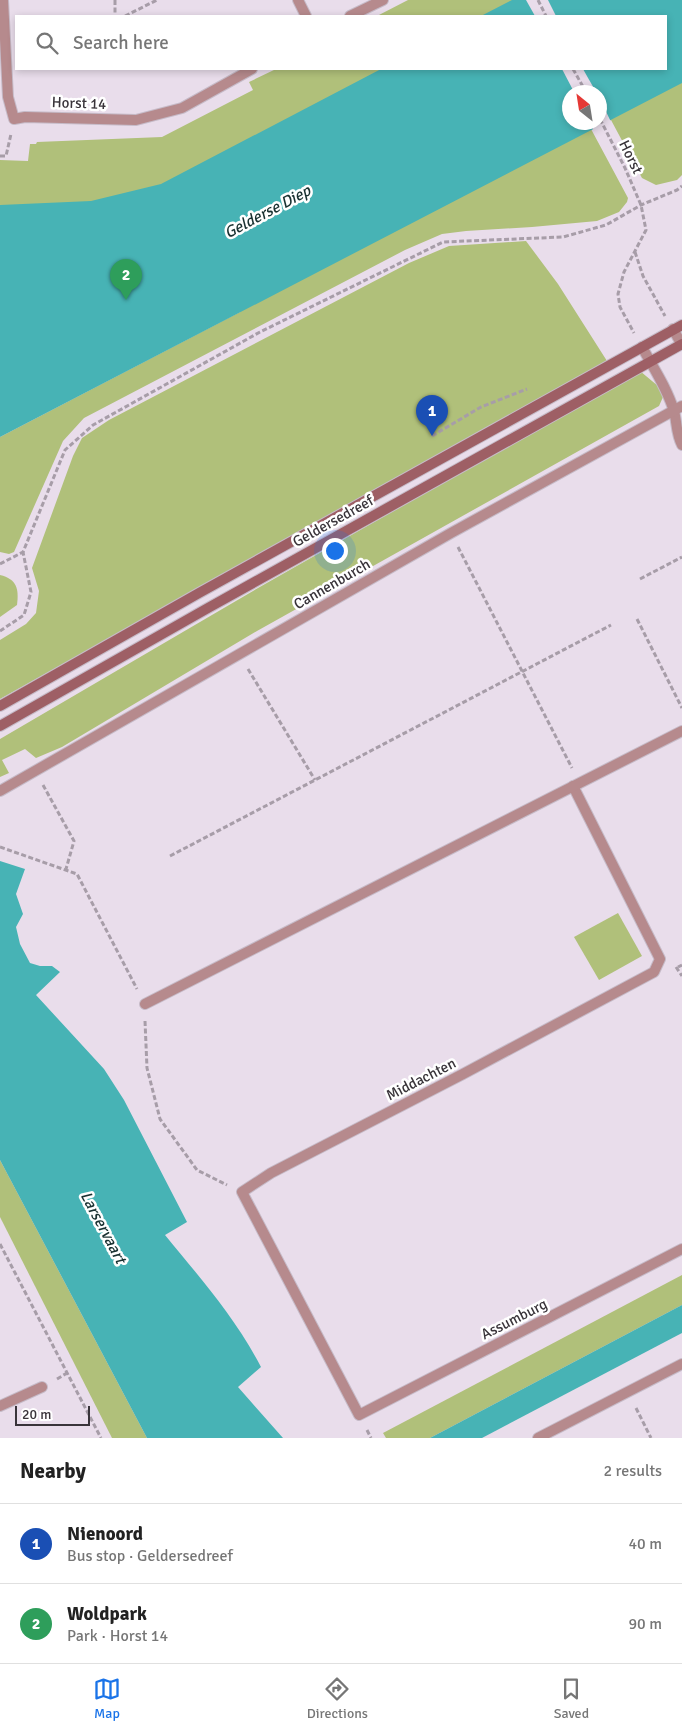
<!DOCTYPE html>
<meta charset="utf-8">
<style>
:root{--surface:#fff;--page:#f6f6f6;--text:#222;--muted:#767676;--line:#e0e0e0;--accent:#1a73e8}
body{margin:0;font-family:Signika,sans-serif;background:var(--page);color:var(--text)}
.compass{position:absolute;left:562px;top:85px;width:45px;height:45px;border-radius:50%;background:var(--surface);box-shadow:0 2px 8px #0003;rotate:330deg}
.scale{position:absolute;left:15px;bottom:12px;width:75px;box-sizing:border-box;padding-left:5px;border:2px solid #39343a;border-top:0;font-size:14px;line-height:18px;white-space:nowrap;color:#39343a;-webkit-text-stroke:4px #fff;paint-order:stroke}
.you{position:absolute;left:334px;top:550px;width:18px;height:18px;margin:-12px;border:4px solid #fff;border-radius:50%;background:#1a73e8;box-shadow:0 0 0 8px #1a73e833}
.badge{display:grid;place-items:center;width:32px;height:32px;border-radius:50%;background:var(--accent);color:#fff;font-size:16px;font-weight:700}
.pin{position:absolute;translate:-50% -41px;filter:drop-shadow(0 1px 2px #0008)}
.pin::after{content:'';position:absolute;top:26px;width:18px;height:15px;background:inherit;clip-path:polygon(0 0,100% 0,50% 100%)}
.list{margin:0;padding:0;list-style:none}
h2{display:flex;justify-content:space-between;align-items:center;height:65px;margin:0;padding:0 20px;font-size:21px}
h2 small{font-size:16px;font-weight:400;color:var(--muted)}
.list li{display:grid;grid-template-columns:32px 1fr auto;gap:15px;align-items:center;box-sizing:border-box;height:80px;padding:0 20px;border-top:1px solid var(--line)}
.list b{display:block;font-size:19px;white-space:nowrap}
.list p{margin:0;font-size:16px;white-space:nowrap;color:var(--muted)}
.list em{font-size:16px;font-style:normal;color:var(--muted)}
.icon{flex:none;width:28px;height:28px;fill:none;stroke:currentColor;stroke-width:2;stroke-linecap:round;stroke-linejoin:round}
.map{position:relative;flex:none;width:682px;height:1438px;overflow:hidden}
.search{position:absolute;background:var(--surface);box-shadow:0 2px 8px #0003;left:15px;right:15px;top:15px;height:55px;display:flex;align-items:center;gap:12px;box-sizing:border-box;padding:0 18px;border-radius:0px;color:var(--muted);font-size:19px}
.sheet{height:225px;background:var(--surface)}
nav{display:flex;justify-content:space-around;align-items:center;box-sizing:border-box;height:70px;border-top:1px solid var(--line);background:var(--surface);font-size:14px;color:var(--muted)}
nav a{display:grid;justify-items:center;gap:2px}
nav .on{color:var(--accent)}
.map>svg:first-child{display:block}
.green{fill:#b0c07a;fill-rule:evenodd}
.water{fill:#47b3b5;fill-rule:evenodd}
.pier{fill:#e9ddeb}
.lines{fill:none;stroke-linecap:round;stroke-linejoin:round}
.street-casing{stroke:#c6bbc8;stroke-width:12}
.secondary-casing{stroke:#c6bbc8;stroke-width:12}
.path{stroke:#a79da8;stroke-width:3;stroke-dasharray:5 2.5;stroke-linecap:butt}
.street{stroke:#b68a8d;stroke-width:10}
.secondary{stroke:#9e5f65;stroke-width:10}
.labels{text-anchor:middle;stroke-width:5;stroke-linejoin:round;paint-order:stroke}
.street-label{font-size:15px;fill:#39343a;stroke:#fff}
.water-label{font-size:16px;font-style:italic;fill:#193131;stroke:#fff}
</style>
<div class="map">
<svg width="682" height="1438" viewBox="0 0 682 1438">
<rect width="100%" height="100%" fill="#e9ddeb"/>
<g class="green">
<path d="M408 0H682V175L677 180 656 185 642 178 611 120 591 129 628 198 627 202 619 212 597 221 532 227 466 231 442 234 405 250 84 418 63 441 14 552 9 554 0 552V437L240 312 479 69H666V16H377ZM570 92H600V122H570Z"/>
<polygon points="276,69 455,69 0,431 0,160 28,161 30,144 36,144 37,142 162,137 253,90 249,82"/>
<polygon points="526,241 558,284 607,361 0,699 0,640 26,624 36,613 39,591 32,568 73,456 82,438 109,420 409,263 449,246"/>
<polygon points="640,371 658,386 663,397 659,406 257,631 62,747 36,758 25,749 2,760 9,773 0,777 0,739 258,588"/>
<path d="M0 575C17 579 19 589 17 605L0 617Z"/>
<polygon points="618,913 642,956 599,980 574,937"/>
<polygon points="0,1160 147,1438 112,1438 0,1217"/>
<polygon points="682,1275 682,1305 430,1438 386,1438 383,1433"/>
</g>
<g class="water">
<path d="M512 0H682V83L0 437V205L91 201 161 184 381 69H666V16H481ZM570 92H600V122H570Z"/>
<path d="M0 861 25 869 16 894 23 914 16 927 20 944 30 963 40 966H52L60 972 36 995 104 1069 124 1100 187 1222 165 1235C201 1279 235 1317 261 1367L238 1387 283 1438H147L0 1160Z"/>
<polygon points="682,1305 682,1333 482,1438 430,1438"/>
</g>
<g class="pier">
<polygon points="526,0 548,0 556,16 535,16"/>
<polygon points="562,69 583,69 596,92 574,92"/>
<polygon points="600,99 611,122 594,131 590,123 600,122"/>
</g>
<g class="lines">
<defs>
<g id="street">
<polyline points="3,0 8,97 14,119 25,117 136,120 182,108 252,69"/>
<polyline points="298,0 306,16"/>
<polyline points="350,16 383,0"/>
<polyline points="673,329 682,345"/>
<path d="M642 347C653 367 667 388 674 411 677 422 676 434 682 445"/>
<polyline points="573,786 660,959 654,972 463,1074 271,1173 242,1192 359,1415 682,1249"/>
<polyline points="0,791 451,533 682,406"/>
<polyline points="145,1004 682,731"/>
<polyline points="0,1406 42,1387"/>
<polyline points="538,1438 682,1364"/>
</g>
<g id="secondary">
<polyline points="0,706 199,593 682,325"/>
<polyline points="0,726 208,608 682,344"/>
</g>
</defs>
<use href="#street" class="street-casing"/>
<use href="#secondary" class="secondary-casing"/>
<g class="path">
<polyline points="115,0 115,16"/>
<polyline points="538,0 546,16"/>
<polyline points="125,16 157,0"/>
<polyline points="573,69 586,92"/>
<polyline points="600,119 625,168 641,205 646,230 624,272 618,294 620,307 634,333"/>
<polyline points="0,156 6,156 11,134"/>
<polyline points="635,252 643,276 665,316"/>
<polyline points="432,436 481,407 527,389"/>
<polyline points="458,547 572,768"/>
<polyline points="0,564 23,552 65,450 93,425 260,332 443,242 563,237 606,225 641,205 677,190 682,186"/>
<polyline points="640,579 682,557"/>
<polyline points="637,619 682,708"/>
<polyline points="0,631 24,615 31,592 23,552"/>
<polyline points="248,669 315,780"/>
<polyline points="43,785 74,841 66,869"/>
<polyline points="0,847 77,874 137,989"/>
<polyline points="170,856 611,625"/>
<polyline points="676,967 682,976"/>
<polyline points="678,967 682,965"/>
<polyline points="145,1021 147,1068 160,1119 197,1170 227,1185"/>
<polyline points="0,1244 101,1438"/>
<polyline points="57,1379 67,1373"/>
<polyline points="636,1408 651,1438"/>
<polyline points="367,1430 371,1438"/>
</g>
<use href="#street" class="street"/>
<use href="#secondary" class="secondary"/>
</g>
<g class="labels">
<g class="street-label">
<text transform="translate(79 103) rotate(2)" y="5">Horst 14</text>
<text transform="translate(631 157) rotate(64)" y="5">Horst</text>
<text transform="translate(333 521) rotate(-29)" y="5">Geldersedreef</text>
<text transform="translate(332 584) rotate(-30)" y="5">Cannenburch</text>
<text transform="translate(421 1079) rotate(-27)" y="5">Middachten</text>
<text transform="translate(514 1319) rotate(-27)" y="5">Assumburg</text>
</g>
<g class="water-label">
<text transform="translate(267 211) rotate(-28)" y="6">Gelderse Diep</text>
<text transform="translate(104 1227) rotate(62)" y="6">Larservaart</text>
</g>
</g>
</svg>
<svg class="compass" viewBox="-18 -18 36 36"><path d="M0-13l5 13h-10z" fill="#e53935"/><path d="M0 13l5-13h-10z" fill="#767676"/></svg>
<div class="scale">20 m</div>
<div class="you"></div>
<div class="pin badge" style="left:432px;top:436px;background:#1a4fb4">1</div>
<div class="pin badge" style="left:126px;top:300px;background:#2e9e5b">2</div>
<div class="search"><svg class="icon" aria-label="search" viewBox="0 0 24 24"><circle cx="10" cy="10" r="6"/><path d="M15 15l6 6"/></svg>Search here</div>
</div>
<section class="sheet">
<h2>Nearby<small>2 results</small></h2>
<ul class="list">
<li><span class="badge" style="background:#1a4fb4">1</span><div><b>Nienoord</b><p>Bus stop · Geldersedreef</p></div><em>40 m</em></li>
<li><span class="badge" style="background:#2e9e5b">2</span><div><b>Woldpark</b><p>Park · Horst 14</p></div><em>90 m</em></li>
</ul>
</section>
<nav>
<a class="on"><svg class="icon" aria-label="map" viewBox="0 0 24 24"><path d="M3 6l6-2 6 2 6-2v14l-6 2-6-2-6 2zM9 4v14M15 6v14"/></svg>Map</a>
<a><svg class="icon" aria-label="directions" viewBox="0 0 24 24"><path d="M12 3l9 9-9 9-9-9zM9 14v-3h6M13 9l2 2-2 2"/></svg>Directions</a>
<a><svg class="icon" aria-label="saved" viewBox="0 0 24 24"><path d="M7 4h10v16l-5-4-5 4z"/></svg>Saved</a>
</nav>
